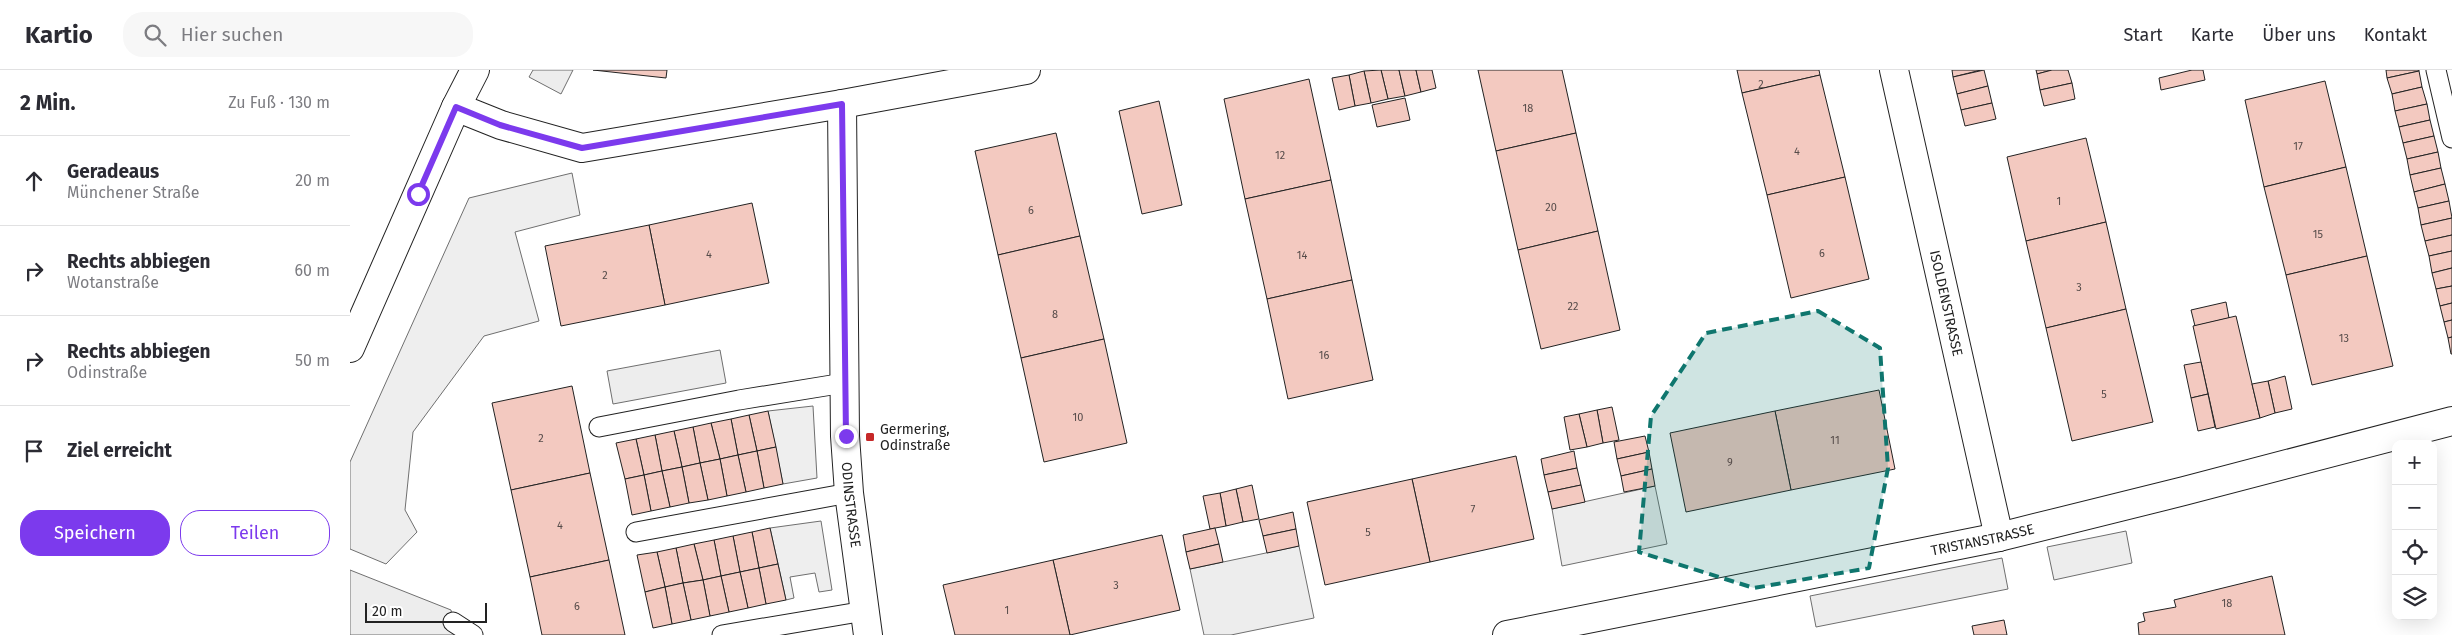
<!DOCTYPE html>
<html lang="de">
<meta charset="utf-8">
<style>
:root{--surface:#fff;--page:#f7f7f7;--text:#2b2b33;--muted:#7c7c81;--line:#e1e1e2;--accent:#7c3aed}
body{margin:0;font-family:"Fira Sans",sans-serif;background:var(--page);color:var(--text)}
.controls{position:absolute;right:15px;bottom:15px;display:grid;overflow:hidden;border-radius:10px;box-shadow:0 5px 20px #0002}
.controls button{width:45px;height:45px;display:grid;place-items:center;padding:0;border:0;border-bottom:1px solid var(--line);background:var(--surface);color:var(--text);font:25px sans-serif}
.scale{position:absolute;left:15px;bottom:12px;width:122px;box-sizing:border-box;padding-left:5px;border:2px solid #222;border-top:0;font-size:14px;line-height:18px;white-space:nowrap;color:#222;-webkit-text-stroke:4px #fff;paint-order:stroke}
.stop{position:absolute;width:15px;height:15px;margin:-11px;border:4px solid #7c3aed;border-radius:50%;background:#fff}
.stop.end{background:#7c3aed;border-color:#fff;box-shadow:0 1px 5px #0008}
.list{margin:0;padding:0;list-style:none}
h2{display:flex;justify-content:space-between;align-items:center;height:65px;margin:0;padding:0 20px;font-size:21px}
h2 small{font-size:16px;font-weight:400;color:var(--muted)}
.list li{display:grid;grid-template-columns:32px 1fr auto;gap:15px;align-items:center;box-sizing:border-box;height:90px;padding:0 20px;border-top:1px solid var(--line)}
.list b{display:block;font-size:19px;white-space:nowrap}
.list p{margin:0;font-size:16px;white-space:nowrap;color:var(--muted)}
.list em{font-size:16px;font-style:normal;color:var(--muted)}
.actions{display:flex;gap:10px;padding:15px 20px}
.actions a{flex:1;padding:11px 0;border:1px solid var(--accent);border-radius:20px;text-align:center;font-size:18px;color:var(--accent)}
.actions .main{background:var(--accent);color:#fff}
.icon{flex:none;width:28px;height:28px;fill:none;stroke:currentColor;stroke-width:2;stroke-linecap:round;stroke-linejoin:round}
.map{position:relative;flex:none;width:2102px;height:565px;overflow:hidden}
header{display:flex;align-items:center;gap:30px;box-sizing:border-box;height:70px;padding:0 25px;background:var(--surface);border-bottom:1px solid var(--line)}
header strong{font-size:24px}
nav{display:flex;gap:28px;margin-inline-start:auto;font-size:18px}
.search{width:350px;height:45px;background:var(--page);display:flex;align-items:center;gap:12px;box-sizing:border-box;padding:0 18px;border-radius:20px;color:var(--muted);font-size:19px}
main{display:flex}
aside{flex:1;background:var(--surface)}
.map>svg:first-child{display:block}
.green{fill:#eee;stroke:#6f6f6f}
.parking{fill:#ededed;stroke:#6f6f6f}
.building{fill:#f3c9c0;stroke:#222}
.lines{fill:none;stroke-linecap:round;stroke-linejoin:round}
.service-casing{stroke:#222;stroke-width:21}
.minor-casing{stroke:#222;stroke-width:30}
.tertiary-casing{stroke:#222;stroke-width:30}
.service{stroke:#fff;stroke-width:19}
.minor{stroke:#fff;stroke-width:28}
.tertiary{stroke:#fff;stroke-width:28}
.route{stroke:#7c3aed;stroke-width:6}
.marked{fill:#0f766e;fill-opacity:0.2;stroke:#0f766e;stroke-width:4;stroke-dasharray:10 6;stroke-linejoin:round}
.poi-dot{fill:#c62828;stroke:#fff;stroke-width:2}
.labels{text-anchor:middle;stroke-width:4;stroke-linejoin:round;paint-order:stroke}
.number-label{font-size:11px;fill:#564c4a}
.street-label{font-size:14px;fill:#222;stroke:#fff}
.poi-label{font-size:14px;fill:#222;stroke:#fff;text-anchor:start}
</style>
<header>
<strong>Kartio</strong>
<div class="search"><svg class="icon" aria-label="search" viewBox="0 0 24 24"><circle cx="10" cy="10" r="6"/><path d="M15 15l6 6"/></svg>Hier suchen</div>
<nav><a>Start</a><a>Karte</a><a>Über uns</a><a>Kontakt</a></nav>
</header>
<main>
<aside>
<h2>2 Min.<small>Zu Fuß · 130 m</small></h2>
<ul class="list">
<li><svg class="icon" aria-label="ahead" viewBox="0 0 24 24"><path d="M12 20V5M6 11l6-6 6 6"/></svg><div><b>Geradeaus</b><p>Münchener Straße</p></div><em>20 m</em></li>
<li><svg class="icon" aria-label="right" viewBox="0 0 24 24"><path d="M7 20v-9h11M14 6l5 5-5 5"/></svg><div><b>Rechts abbiegen</b><p>Wotanstraße</p></div><em>60 m</em></li>
<li><svg class="icon" aria-label="right" viewBox="0 0 24 24"><path d="M7 20v-9h11M14 6l5 5-5 5"/></svg><div><b>Rechts abbiegen</b><p>Odinstraße</p></div><em>50 m</em></li>
<li><svg class="icon" aria-label="arrive" viewBox="0 0 24 24"><path d="M6 21V4h12l-3 4 3 4H6"/></svg><div><b>Ziel erreicht</b></div></li>
</ul>
<div class="actions"><a class="main">Speichern</a><a>Teilen</a></div>
</aside>
<div class="map">
<svg width="2102" height="565" viewBox="0 0 2102 565">
<rect width="100%" height="100%" fill="#fff"/>
<g class="green">
<polygon points="222,103 230,145 165,162 189,251 134,266 63,362 55,440 67,462 36,494 0,479 0,392 119,128"/>
<polygon points="463,336 467,408 433,414 418,341"/>
<polygon points="471,451 482,520 469,522 465,503 440,507 444,528 436,530 420,458"/>
</g>
<g class="parking">
<polygon points="183,0 223,0 211,24 179,7"/>
<polygon points="370,280 376,313 263,334 257,301"/>
<polygon points="1305,416 1317,474 1212,496 1202,439"/>
<polygon points="1776,461 1782,493 1704,510 1697,477"/>
<polygon points="949,476 964,548 881,565 854,565 840,499"/>
<polygon points="1652,488 1658,519 1466,557 1460,526"/>
<polygon points="0,500 101,540 106,565 0,565"/>
</g>
<g class="building">
<polygon points="243,0 317,0 316,8"/>
<polygon points="1031,0 1049,0 1055,26 1038,29"/>
<polygon points="1031,0 1038,29 1021,33 1014,1"/>
<polygon points="1049,0 1066,0 1071,22 1055,26"/>
<polygon points="1066,0 1082,0 1086,18 1071,22"/>
<polygon points="1128,0 1212,0 1226,63 1146,81"/>
<polygon points="1387,0 1469,0 1470,5 1392,23"/>
<polygon points="1602,0 1631,0 1603,7"/>
<polygon points="1634,0 1638,16 1607,24 1603,7"/>
<polygon points="1686,0 1702,0 1687,4"/>
<polygon points="1702,0 1718,0 1722,13 1690,20 1687,4"/>
<polygon points="1842,0 1853,0 1855,10 1811,20 1809,8"/>
<polygon points="2036,0 2069,0 2069,1 2037,8"/>
<polygon points="1014,1 1021,33 1005,36 999,5"/>
<polygon points="2069,1 2072,17 2042,24 2037,8"/>
<polygon points="999,5 1005,36 989,40 982,8"/>
<polygon points="1470,5 1495,107 1417,125 1392,23"/>
<polygon points="959,9 981,110 895,129 874,29"/>
<polygon points="1975,11 1996,97 1914,117 1895,30"/>
<polygon points="1722,13 1725,29 1694,36 1690,20"/>
<polygon points="1638,16 1642,33 1611,40 1607,24"/>
<polygon points="2072,17 2077,34 2045,41 2042,24"/>
<polygon points="1055,28 1060,50 1027,57 1022,35"/>
<polygon points="809,31 832,135 792,144 769,41"/>
<polygon points="1642,33 1646,49 1615,56 1611,40"/>
<polygon points="2077,34 2080,50 2049,57 2045,41"/>
<polygon points="2080,50 2084,66 2053,73 2049,57"/>
<polygon points="706,63 730,166 648,185 625,81"/>
<polygon points="1226,63 1248,161 1168,180 1146,81"/>
<polygon points="2084,66 2088,82 2057,89 2053,73"/>
<polygon points="1736,68 1756,152 1676,171 1657,87"/>
<polygon points="2088,82 2091,98 2060,105 2057,89"/>
<polygon points="1996,97 2017,186 1936,205 1914,117"/>
<polygon points="2091,98 2095,114 2064,122 2060,105"/>
<polygon points="1495,107 1519,209 1441,228 1417,125"/>
<polygon points="981,110 1002,210 917,229 895,129"/>
<polygon points="2095,114 2099,131 2068,138 2064,122"/>
<polygon points="2099,131 2102,148 2071,155 2068,138"/>
<polygon points="402,133 419,213 315,235 299,155"/>
<polygon points="2102,148 2102,165 2075,171 2071,155"/>
<polygon points="1756,152 1776,239 1696,258 1676,171"/>
<polygon points="299,155 315,235 211,256 195,176"/>
<polygon points="1248,161 1270,260 1191,279 1168,180"/>
<polygon points="2102,165 2102,181 2079,186 2075,171"/>
<polygon points="730,166 754,269 671,288 648,185"/>
<polygon points="2102,181 2102,198 2082,203 2079,186"/>
<polygon points="2017,186 2043,296 1962,315 1936,205"/>
<polygon points="2102,198 2102,216 2086,219 2082,203"/>
<polygon points="1002,210 1023,310 938,329 917,229"/>
<polygon points="2102,216 2102,233 2090,236 2086,219"/>
<polygon points="1876,232 1879,248 1845,256 1841,240"/>
<polygon points="2102,233 2102,250 2094,252 2090,236"/>
<polygon points="1776,239 1803,352 1722,371 1696,258"/>
<polygon points="1886,246 1910,348 1866,359 1843,256"/>
<polygon points="2102,250 2102,267 2098,268 2094,252"/>
<polygon points="2102,267 2102,284 2101,284 2098,268"/>
<polygon points="754,269 777,373 694,392 671,288"/>
<polygon points="1851,292 1858,324 1841,328 1834,295"/>
<polygon points="1935,306 1942,339 1925,343 1918,311"/>
<polygon points="1918,311 1925,343 1910,348 1902,314"/>
<polygon points="222,316 240,403 161,420 142,333"/>
<polygon points="1529,320 1545,399 1441,420 1425,341"/>
<polygon points="1858,324 1865,357 1848,361 1841,328"/>
<polygon points="1262,337 1269,370 1253,373 1247,340"/>
<polygon points="1247,340 1253,373 1237,377 1229,344"/>
<polygon points="418,341 426,377 407,381 399,345"/>
<polygon points="1425,341 1441,420 1336,442 1320,363"/>
<polygon points="1229,344 1237,377 1220,380 1214,347"/>
<polygon points="399,345 407,381 388,385 381,349"/>
<polygon points="381,349 388,385 370,389 361,353"/>
<polygon points="361,353 370,389 350,393 343,357"/>
<polygon points="343,357 350,393 332,397 324,361"/>
<polygon points="324,361 332,397 312,401 305,365"/>
<polygon points="305,365 312,401 294,405 286,369"/>
<polygon points="1295,366 1299,382 1267,389 1264,372"/>
<polygon points="286,369 294,405 275,409 266,373"/>
<polygon points="426,377 433,414 414,418 407,381"/>
<polygon points="407,381 414,418 396,422 388,385"/>
<polygon points="1224,381 1227,398 1194,405 1191,389"/>
<polygon points="1299,382 1302,399 1271,406 1267,389"/>
<polygon points="388,385 396,422 377,426 370,389"/>
<polygon points="1166,386 1184,469 1080,492 1062,409"/>
<polygon points="370,389 377,426 358,430 350,393"/>
<polygon points="350,393 358,430 339,433 332,397"/>
<polygon points="332,397 339,433 320,437 312,401"/>
<polygon points="1227,398 1231,415 1198,422 1194,405"/>
<polygon points="1302,399 1305,416 1274,422 1271,406"/>
<polygon points="312,401 320,437 301,441 294,405"/>
<polygon points="240,403 259,490 180,507 161,420"/>
<polygon points="294,405 301,441 282,445 275,409"/>
<polygon points="1062,409 1080,492 975,515 957,432"/>
<polygon points="902,415 909,449 893,452 886,419"/>
<polygon points="1231,415 1235,432 1202,439 1198,422"/>
<polygon points="886,419 893,452 876,456 870,423"/>
<polygon points="870,423 876,456 860,459 853,426"/>
<polygon points="943,442 946,459 913,466 909,450"/>
<polygon points="420,458 428,494 409,498 402,462"/>
<polygon points="865,458 869,474 836,482 833,465"/>
<polygon points="946,459 949,476 917,483 913,466"/>
<polygon points="402,462 409,498 390,502 383,466"/>
<polygon points="812,465 830,540 720,565 703,490"/>
<polygon points="383,466 390,502 371,506 364,470"/>
<polygon points="364,470 371,506 353,510 344,474"/>
<polygon points="344,474 353,510 333,513 326,478"/>
<polygon points="869,474 873,492 840,499 836,482"/>
<polygon points="326,478 333,513 315,517 307,482"/>
<polygon points="307,482 315,517 295,522 287,485"/>
<polygon points="259,490 275,565 192,565 180,507"/>
<polygon points="703,490 720,565 605,565 593,515"/>
<polygon points="428,494 436,530 416,534 409,498"/>
<polygon points="409,498 416,534 398,538 390,502"/>
<polygon points="390,502 398,538 379,542 371,506"/>
<polygon points="371,506 379,542 360,546 353,510"/>
<polygon points="1922,506 1935,565 1789,565 1788,553 1795,551 1793,543 1826,537 1824,530"/>
<polygon points="353,510 360,546 341,550 333,513"/>
<polygon points="333,513 341,550 322,554 315,517"/>
<polygon points="315,517 322,554 303,558 295,522"/>
<polygon points="1654,550 1657,565 1624,565 1622,556"/>
</g>
<g class="lines">
<defs>
<g id="service">
<polyline points="2086,0 2102,68"/>
<polyline points="249,357 389,330 494,313"/>
<polyline points="286,462 499,423"/>
<polyline points="103,552 123,565"/>
<polyline points="372,565 515,541"/>
</g>
<g id="minor">
<path id="s1" d="M1544 0 1649 467"/>
<path id="s2" d="M492 34 495 366 499 423 518 565"/>
<polyline points="106,37 151,55 232,78 492,34 676,0"/>
<path id="s3" d="M1157 565 1649 467 1834 421 2102 351"/>
</g>
<polyline id="tertiary" points="0,278 106,37 125,0"/>
</defs>
<use href="#service" class="service-casing"/>
<use href="#minor" class="minor-casing"/>
<use href="#tertiary" class="tertiary-casing"/>
<use href="#service" class="service"/>
<use href="#minor" class="minor"/>
<use href="#tertiary" class="tertiary"/>
</g>
<g class="lines">
<polyline class="route" points="68,124 106,37 150,55 232,78 492,34 496,366"/>
</g>
<path class="marked" d="M1468 241 1530 278 1538 398 1519 498 1404 518 1289 482 1301 346 1356 263Z"/>
<rect class="poi-dot" x="515" y="362" width="10" height="10" rx="2.5"/>
<g class="labels">
<g class="number-label">
<text x="1411" y="18">2</text>
<text x="1178" y="42">18</text>
<text x="1948" y="80">17</text>
<text x="1447" y="85">4</text>
<text x="930" y="89">12</text>
<text x="1709" y="135">1</text>
<text x="1201" y="141">20</text>
<text x="681" y="144">6</text>
<text x="1968" y="168">15</text>
<text x="1472" y="187">6</text>
<text x="359" y="188">4</text>
<text x="952" y="189">14</text>
<text x="255" y="209">2</text>
<text x="1729" y="221">3</text>
<text x="1223" y="240">22</text>
<text x="705" y="248">8</text>
<text x="1994" y="272">13</text>
<text x="974" y="289">16</text>
<text x="1754" y="328">5</text>
<text x="728" y="351">10</text>
<text x="191" y="372">2</text>
<text x="1485" y="374">11</text>
<text x="1380" y="396">9</text>
<text x="1123" y="443">7</text>
<text x="210" y="459">4</text>
<text x="1018" y="466">5</text>
<text x="766" y="519">3</text>
<text x="1877" y="537">18</text>
<text x="227" y="540">6</text>
<text x="657" y="544">1</text>
</g>
<g class="street-label">
<text dy="5" stroke="none"><textPath href="#s1" startOffset="239">ISOLDENSTRASSE</textPath></text>
<text dy="5" stroke="none"><textPath href="#s2" startOffset="401">ODINSTRASSE</textPath></text>
<text dy="5" stroke="none"><textPath href="#s3" startOffset="485">TRISTANSTRASSE</textPath></text>
</g>
<g class="poi-label">
<text x="530" y="364">Germering,<tspan x="530" dy="16">Odinstraße</tspan></text>
</g>
</g>
</svg>
<div class="controls">
<button>+</button>
<button>−</button>
<button><svg class="icon" aria-label="locate" viewBox="0 0 24 24"><circle cx="12" cy="12" r="6"/><path d="M12 2v4M12 18v4M2 12h4M18 12h4"/></svg></button>
<button><svg class="icon" aria-label="layers" viewBox="0 0 24 24"><path d="M12 4l9 5-9 5-9-5zM3 14l9 5 9-5"/></svg></button>
</div>
<div class="scale">20 m</div>
<div class="stop" style="left:68px;top:124px"></div>
<div class="stop end" style="left:496px;top:366px"></div>
</div>
</main>
